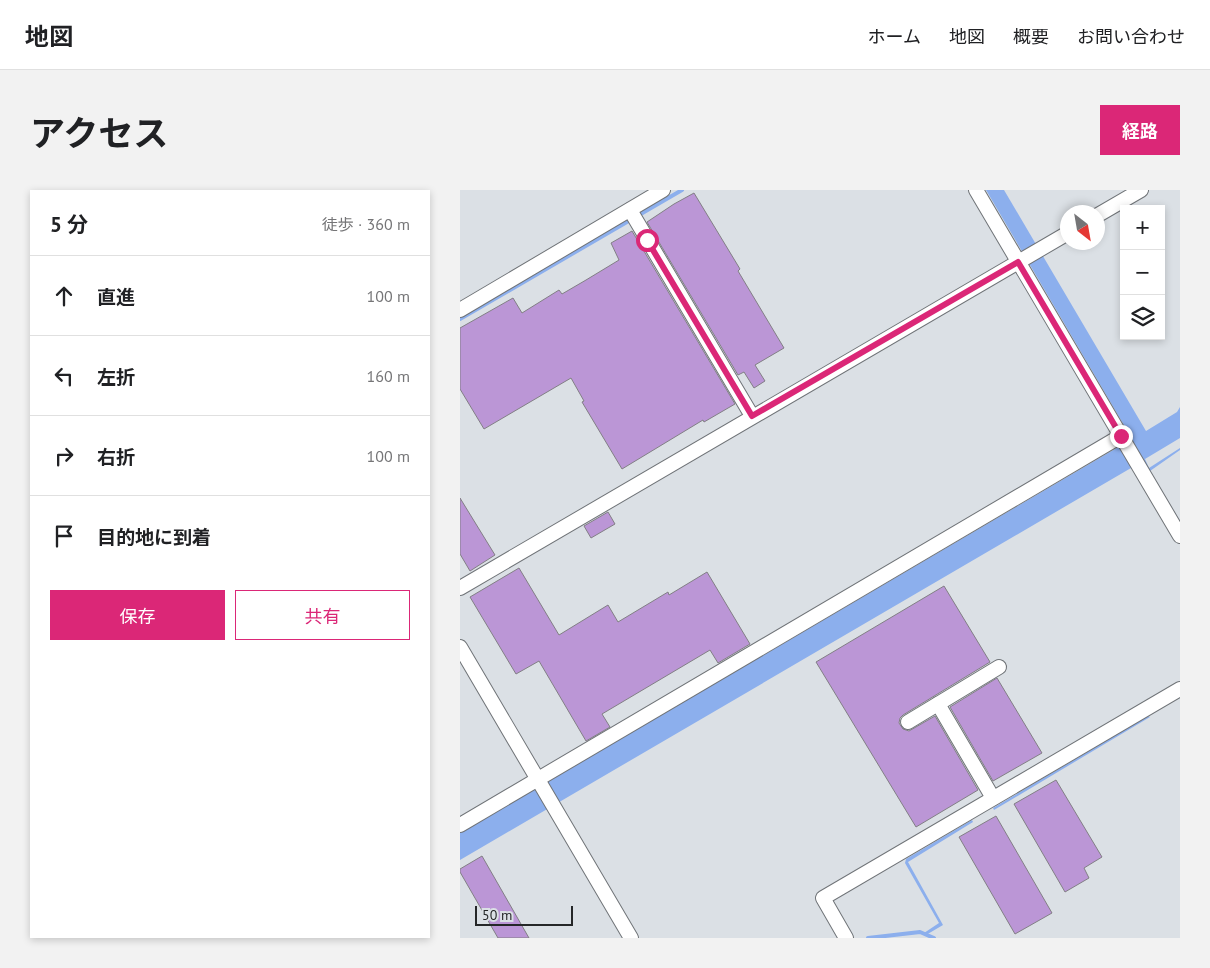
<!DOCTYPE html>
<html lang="ja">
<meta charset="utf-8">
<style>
:root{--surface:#fff;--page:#f2f2f2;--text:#202124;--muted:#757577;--line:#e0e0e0;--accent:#db2777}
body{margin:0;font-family:"PT Sans","Noto Sans JP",sans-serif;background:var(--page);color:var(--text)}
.controls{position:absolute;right:15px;top:15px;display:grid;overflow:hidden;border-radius:0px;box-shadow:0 2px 8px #0003}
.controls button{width:45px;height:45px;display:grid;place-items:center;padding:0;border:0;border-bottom:1px solid var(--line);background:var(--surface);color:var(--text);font:25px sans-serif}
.compass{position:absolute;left:600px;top:15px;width:45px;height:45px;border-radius:50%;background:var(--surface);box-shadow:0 2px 8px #0003;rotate:149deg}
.scale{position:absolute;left:15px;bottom:12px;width:98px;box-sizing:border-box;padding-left:5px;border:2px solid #252728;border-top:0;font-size:14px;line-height:18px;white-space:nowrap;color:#252728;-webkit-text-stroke:4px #dbe0e5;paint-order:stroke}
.stop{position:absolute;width:15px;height:15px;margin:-11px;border:4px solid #db2777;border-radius:50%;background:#fff}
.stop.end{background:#db2777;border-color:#fff;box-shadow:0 1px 5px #0008}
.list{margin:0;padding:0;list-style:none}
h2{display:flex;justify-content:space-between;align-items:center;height:65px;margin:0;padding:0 20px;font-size:21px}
h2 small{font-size:16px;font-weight:400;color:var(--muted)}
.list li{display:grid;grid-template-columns:32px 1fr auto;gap:15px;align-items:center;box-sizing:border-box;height:80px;padding:0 20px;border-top:1px solid var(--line)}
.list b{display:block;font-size:19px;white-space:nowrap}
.list em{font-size:16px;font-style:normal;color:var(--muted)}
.actions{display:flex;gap:10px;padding:15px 20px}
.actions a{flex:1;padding:11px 0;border:1px solid var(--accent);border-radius:0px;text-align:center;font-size:18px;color:var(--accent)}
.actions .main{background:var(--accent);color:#fff}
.icon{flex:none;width:28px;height:28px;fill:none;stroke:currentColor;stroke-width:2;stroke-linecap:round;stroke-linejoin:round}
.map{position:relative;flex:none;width:720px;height:748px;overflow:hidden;border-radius:0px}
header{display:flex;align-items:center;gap:30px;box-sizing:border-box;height:70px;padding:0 25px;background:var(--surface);border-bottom:1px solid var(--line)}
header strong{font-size:24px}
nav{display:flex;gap:28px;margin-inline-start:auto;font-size:18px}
.intro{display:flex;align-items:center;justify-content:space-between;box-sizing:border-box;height:120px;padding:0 30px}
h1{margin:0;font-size:35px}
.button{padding:12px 22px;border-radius:0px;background:var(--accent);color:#fff;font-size:18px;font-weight:700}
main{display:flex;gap:30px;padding:0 30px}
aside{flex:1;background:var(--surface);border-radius:0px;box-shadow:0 2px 8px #0003}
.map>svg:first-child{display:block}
.water{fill:#8cafed}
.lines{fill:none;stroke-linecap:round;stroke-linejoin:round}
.stream{stroke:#8cafed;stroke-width:4}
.building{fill:#bb96d6;stroke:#827f85}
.minor-casing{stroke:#707478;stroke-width:16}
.minor{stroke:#fff;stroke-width:14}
.route{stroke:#db2777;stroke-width:6}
</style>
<header>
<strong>地図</strong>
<nav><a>ホーム</a><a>地図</a><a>概要</a><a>お問い合わせ</a></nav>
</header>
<div class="intro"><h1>アクセス</h1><a class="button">経路</a></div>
<main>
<aside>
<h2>5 分<small>徒歩 · 360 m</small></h2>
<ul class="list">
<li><svg class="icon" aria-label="ahead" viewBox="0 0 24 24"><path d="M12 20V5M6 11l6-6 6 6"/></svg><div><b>直進</b></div><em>100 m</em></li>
<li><svg class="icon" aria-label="left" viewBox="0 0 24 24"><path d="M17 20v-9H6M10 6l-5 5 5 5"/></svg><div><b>左折</b></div><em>160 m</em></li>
<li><svg class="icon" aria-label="right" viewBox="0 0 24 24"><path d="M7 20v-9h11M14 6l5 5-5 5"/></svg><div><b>右折</b></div><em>100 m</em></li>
<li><svg class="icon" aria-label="arrive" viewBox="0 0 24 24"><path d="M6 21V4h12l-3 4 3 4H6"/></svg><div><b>目的地に到着</b></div></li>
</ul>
<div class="actions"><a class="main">保存</a><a>共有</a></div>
</aside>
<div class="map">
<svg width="720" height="748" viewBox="0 0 720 748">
<rect width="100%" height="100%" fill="#dbe0e5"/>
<g class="water">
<polygon points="526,0 544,0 686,241 717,222 720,217 720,248 685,269 689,278 720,258 720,260 690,281 720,331 720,337 683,271 0,670 0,643 672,249"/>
<polygon points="688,526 690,527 534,620 533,618"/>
<polygon points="512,630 513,632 448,672 483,735 466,745 464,743 479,733 445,673 446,669"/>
</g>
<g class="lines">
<g class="stream">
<polyline points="0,129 222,0"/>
<polyline points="408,748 460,742 474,748"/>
</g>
</g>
<g class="building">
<polygon points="234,3 280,79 278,81 324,158 295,175 305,191 294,198 284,182 278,185 187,32 214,14"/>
<polygon points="172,41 275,214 244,232 243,230 162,279 122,212 124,211 111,188 24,239 0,199 0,138 53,108 62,123 99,100 102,104 126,90 159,70 151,53"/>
<polygon points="0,308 35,365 10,381 0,364"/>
<polygon points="148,322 155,334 131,348 124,336"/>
<polygon points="59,378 99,445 148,415 158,432 208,402 209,405 247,382 290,454 258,473 250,460 142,524 150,537 126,551 79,471 56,484 10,407"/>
<polygon points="484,396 530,472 443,525 440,528 439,533 443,539 449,541 475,526 518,600 456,637 356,472"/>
<polygon points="537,488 582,563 533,591 490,517"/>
<polygon points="596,590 642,667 624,678 629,688 605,702 554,614"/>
<polygon points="536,626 592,723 555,744 499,647"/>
<polygon points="22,666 69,748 38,748 0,682 0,679"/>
</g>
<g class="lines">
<defs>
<g id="minor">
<polyline points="516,0 720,346"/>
<polyline points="170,20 292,226"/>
<polyline points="638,25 681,0"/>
<polyline points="0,120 203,0"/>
<polyline points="0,398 608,43"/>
<polyline points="0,457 171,748"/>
<polyline points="478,514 533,608"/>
<polyline points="448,532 539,477"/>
<polyline points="0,635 661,246"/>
<polyline points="386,748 363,708 720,499"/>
</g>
</defs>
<use href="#minor" class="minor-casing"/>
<use href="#minor" class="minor"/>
</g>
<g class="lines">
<polyline class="route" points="187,50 292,226 558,72 661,246"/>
</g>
</svg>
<div class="controls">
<button>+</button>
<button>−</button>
<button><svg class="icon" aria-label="layers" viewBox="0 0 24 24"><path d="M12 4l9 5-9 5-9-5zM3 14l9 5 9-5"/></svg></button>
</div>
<svg class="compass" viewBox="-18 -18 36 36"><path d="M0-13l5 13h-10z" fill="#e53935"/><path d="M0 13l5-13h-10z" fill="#757577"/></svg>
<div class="scale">50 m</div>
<div class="stop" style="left:187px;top:50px"></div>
<div class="stop end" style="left:661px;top:246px"></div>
</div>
</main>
